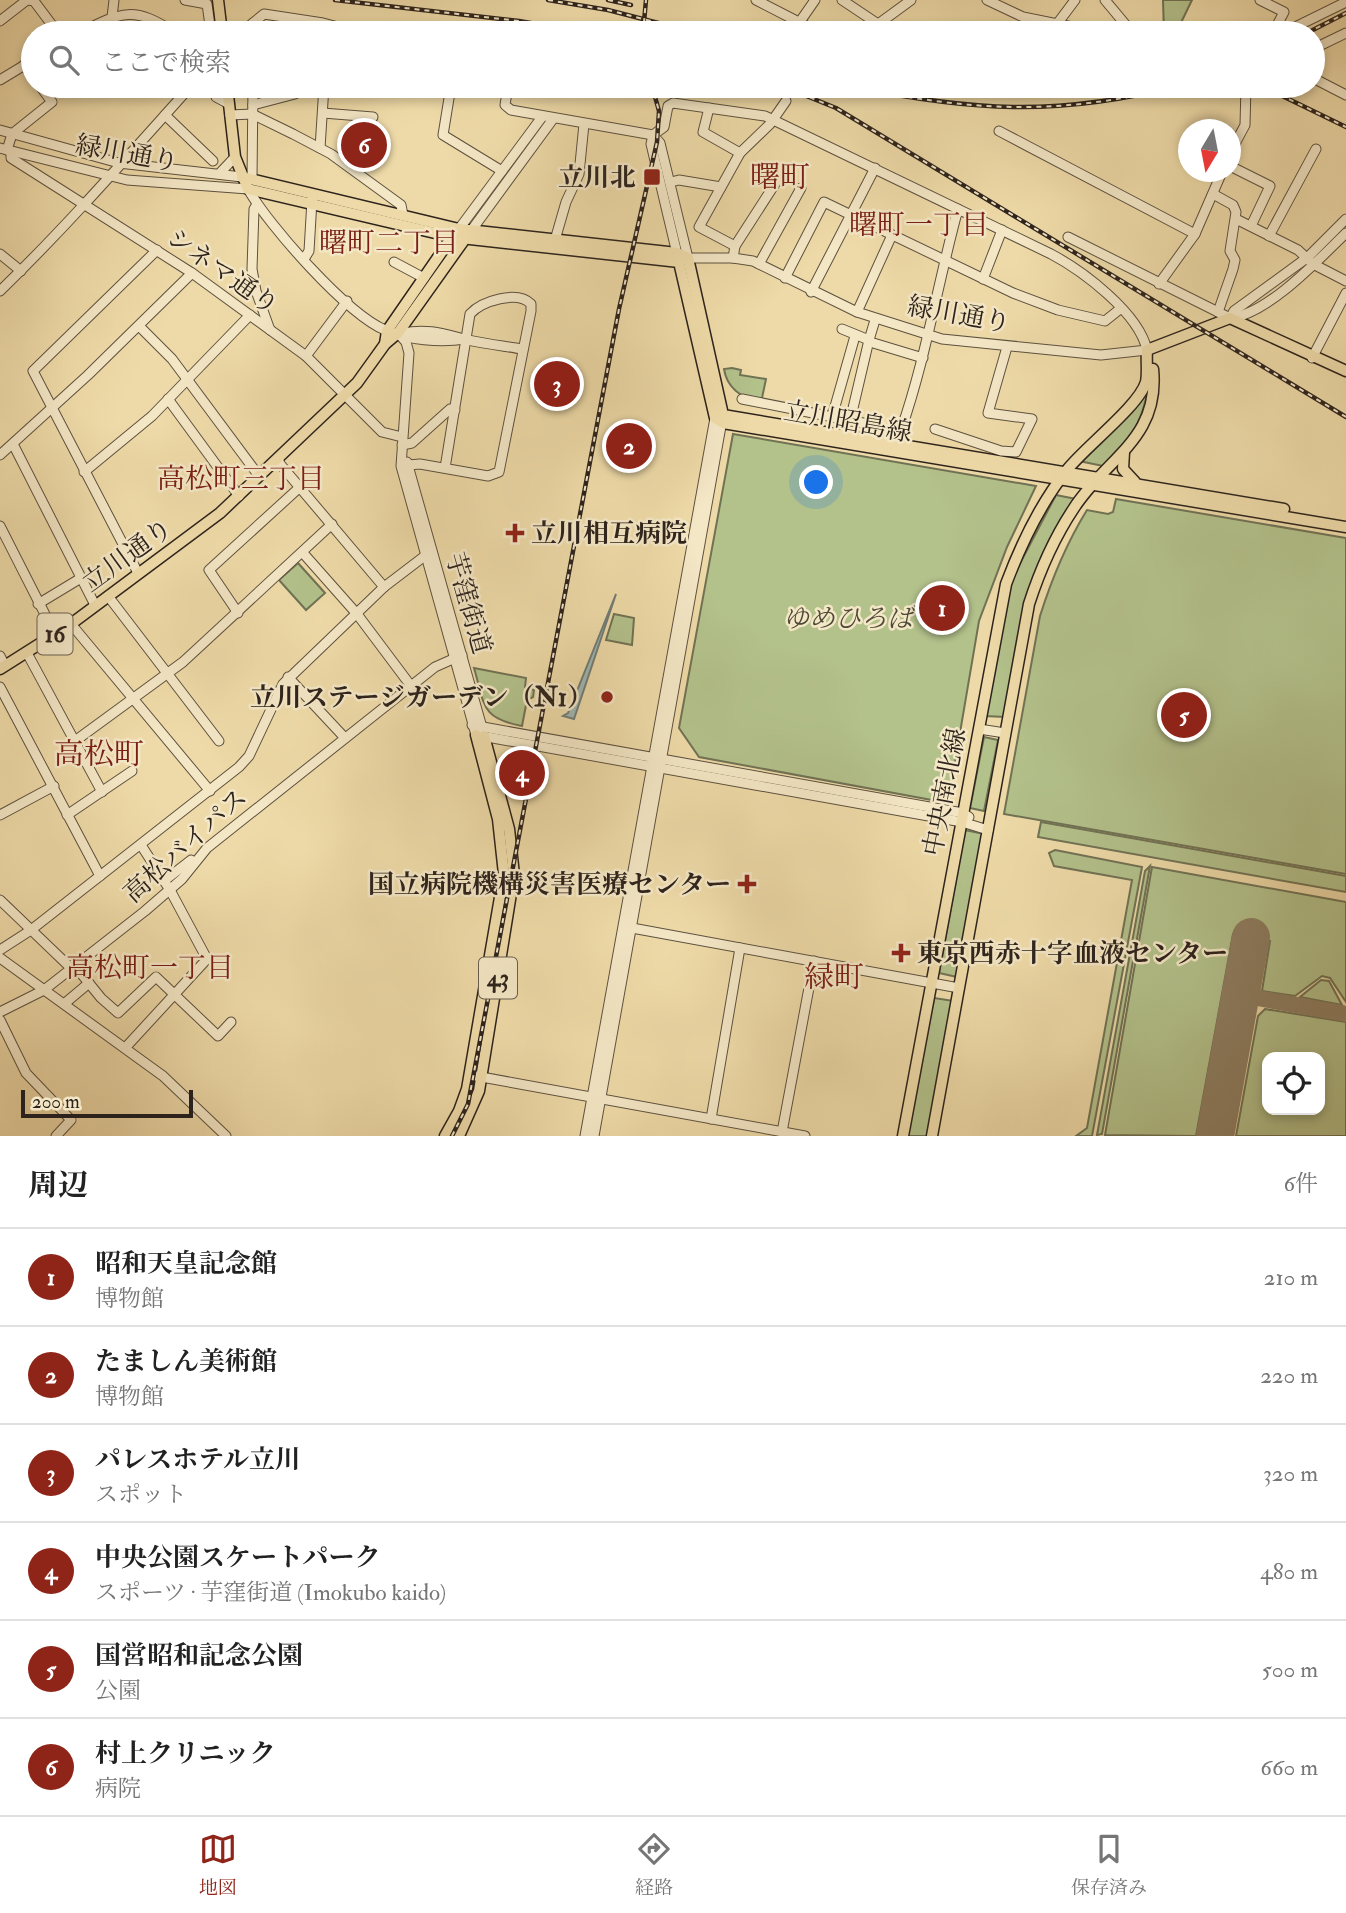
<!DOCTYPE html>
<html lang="ja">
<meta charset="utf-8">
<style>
:root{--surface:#fff;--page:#f2f2f2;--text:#222;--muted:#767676;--line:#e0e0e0;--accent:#8f2418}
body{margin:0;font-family:"IM FELL Double Pica","Noto Serif JP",serif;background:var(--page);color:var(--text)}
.controls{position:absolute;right:21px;bottom:21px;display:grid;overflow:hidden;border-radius:14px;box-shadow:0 4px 10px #0003}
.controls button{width:63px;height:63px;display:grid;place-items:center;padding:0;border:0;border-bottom:2px solid var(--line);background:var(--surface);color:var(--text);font:35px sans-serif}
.compass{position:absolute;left:1178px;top:119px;width:63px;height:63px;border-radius:50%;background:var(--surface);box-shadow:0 4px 10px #0003;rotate:190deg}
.scale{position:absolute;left:21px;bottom:18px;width:172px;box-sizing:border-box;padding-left:7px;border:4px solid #2d231c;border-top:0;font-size:19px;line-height:24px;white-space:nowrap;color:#2d231c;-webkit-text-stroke:5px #f4e7c6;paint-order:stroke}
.you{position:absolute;left:817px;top:483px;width:24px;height:24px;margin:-18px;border:5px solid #fff;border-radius:50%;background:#1a73e8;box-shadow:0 0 0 10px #1a73e833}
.badge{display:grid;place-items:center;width:46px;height:46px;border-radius:50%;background:var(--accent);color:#fff;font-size:23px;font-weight:700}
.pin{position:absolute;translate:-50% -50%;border:4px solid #fff;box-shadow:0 2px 7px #0006}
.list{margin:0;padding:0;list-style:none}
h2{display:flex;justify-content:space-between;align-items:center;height:91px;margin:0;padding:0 28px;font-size:30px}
h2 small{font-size:23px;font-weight:400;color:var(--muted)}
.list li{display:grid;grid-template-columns:46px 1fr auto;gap:21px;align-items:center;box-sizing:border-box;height:98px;padding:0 28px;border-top:2px solid var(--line)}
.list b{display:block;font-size:26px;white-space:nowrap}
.list p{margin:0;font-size:23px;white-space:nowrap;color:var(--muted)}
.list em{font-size:23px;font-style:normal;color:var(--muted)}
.icon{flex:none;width:38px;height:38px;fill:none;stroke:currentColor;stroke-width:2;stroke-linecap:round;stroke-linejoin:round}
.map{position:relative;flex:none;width:1346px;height:1136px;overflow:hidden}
.search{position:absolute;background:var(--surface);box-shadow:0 4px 10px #0003;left:21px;right:21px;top:21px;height:77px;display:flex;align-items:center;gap:18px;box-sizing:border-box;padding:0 24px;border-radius:38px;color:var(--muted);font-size:26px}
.sheet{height:679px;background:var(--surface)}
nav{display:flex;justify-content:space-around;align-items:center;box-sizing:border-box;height:98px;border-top:2px solid var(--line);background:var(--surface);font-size:19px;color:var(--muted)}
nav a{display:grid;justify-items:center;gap:4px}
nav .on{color:var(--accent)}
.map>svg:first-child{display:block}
.green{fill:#b3c18b;stroke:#707254;stroke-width:2;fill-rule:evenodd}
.water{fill:#9eb8b3;stroke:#717c77;stroke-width:2}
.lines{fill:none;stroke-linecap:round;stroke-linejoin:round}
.taxiway{stroke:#8e7e62;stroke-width:16}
.runway{stroke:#8e7e62;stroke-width:38}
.minor-casing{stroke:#5d513f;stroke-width:11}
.major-casing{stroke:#2d231c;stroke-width:13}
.minor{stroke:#f4e7c6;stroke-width:9}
.major{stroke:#eedaa8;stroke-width:10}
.rail-casing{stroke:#2d231c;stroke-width:4.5}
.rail{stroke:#f4e7c6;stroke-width:2;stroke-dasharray:5;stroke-linecap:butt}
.poi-dot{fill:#8f2418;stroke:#f4e7c6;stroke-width:2.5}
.labels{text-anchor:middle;stroke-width:5;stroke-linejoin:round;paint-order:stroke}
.shield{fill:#f4e7c6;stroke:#695e4f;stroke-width:2}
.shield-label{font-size:24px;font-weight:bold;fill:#2d231c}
.street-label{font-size:26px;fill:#2d231c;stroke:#f4e7c6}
.poi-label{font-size:26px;font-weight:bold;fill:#2d231c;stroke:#f4e7c6;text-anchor:end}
.park-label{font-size:26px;font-style:italic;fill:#4e4a38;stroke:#f4e7c6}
.neighbourhood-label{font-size:28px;fill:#7a1f14;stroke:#f4e7c6}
.quarter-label{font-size:30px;fill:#7a1f14;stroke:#f4e7c6}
</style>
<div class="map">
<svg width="1346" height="1136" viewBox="0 0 1346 1136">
<rect width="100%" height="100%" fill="#eedaa8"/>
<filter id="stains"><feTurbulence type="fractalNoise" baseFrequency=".00286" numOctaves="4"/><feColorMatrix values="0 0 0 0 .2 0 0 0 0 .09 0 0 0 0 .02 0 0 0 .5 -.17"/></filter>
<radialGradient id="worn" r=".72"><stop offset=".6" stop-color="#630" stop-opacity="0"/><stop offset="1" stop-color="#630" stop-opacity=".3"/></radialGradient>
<g class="green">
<polygon points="1163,0 1192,0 1176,33 1164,33"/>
<path d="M732 368 741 370 740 375 766 379 761 403C742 398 727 389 724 369Z"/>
<path d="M1150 377C1143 424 1135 432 1103 466L1079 461Z"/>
<polygon points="733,434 1036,486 1007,547 979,621 948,803 699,757 679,728"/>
<polygon points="1056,495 1076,499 1044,554 1005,717 985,716 1003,614 1014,575"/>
<path d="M1116 499 1346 538V874L1004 814 1040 616C1052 578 1066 544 1087 510L1108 514 1113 512Z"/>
<polygon points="298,563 325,593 306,610 279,580"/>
<polygon points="614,614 634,618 632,645 606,640"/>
<path d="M474 668 526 678 525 687 534 690 533 697 527 700 522 726C480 718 485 705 474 668Z"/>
<polygon points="984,737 998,740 984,811 970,808"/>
<polygon points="1041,822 1346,876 1346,892 1038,837"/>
<polygon points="965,830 984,834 957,977 939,973"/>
<polygon points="1055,850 1142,867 1092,1136 1076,1136 1087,1128 1132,880 1054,866 1049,853"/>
<polygon points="1150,866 1102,1134 1097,1135 1145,871"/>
<polygon points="1152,867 1346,902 1346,1002 1330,978 1322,976 1295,996 1262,991 1270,941 1233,934 1196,1136 1105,1135"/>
<polygon points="1321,980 1329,981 1342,1005 1300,997"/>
<polygon points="934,998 954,1001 927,1136 908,1136"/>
<path d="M1265 1009 1346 1022V1136H1236L1258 1016ZM1267 1057H1320V1110H1267Z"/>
</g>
<polygon class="water" points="616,594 574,719 563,716 568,713"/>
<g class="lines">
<polyline class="taxiway" points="1241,995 1346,1014"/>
<polyline class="runway" points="1215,1136 1251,937"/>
<defs>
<g id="minor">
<polyline points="28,0 34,1 58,33"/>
<polyline points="185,0 207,4 211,33"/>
<polyline points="756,0 820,33"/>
<polyline points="842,0 878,24"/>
<polyline points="987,0 1023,17 1102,33"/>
<polyline points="1105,0 1125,24 1128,33"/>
<polyline points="1260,0 1284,12 1273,33"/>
<polyline points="112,17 114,0"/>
<polyline points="0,21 27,0"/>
<polyline points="799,23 815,0"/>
<polyline points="1057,24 1075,0"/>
<path d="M80 33C122 11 135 6 175 33"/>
<polyline points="241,33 253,23"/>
<polyline points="253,33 253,23 264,14 323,23 361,33"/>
<polyline points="866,33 911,0"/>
<polyline points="1283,33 1346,2"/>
<polyline points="1313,49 1346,33"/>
<polyline points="24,65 33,77"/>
<polyline points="1313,78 1346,95"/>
<polyline points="0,80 33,60"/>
<polyline points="215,86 216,97 229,104"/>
<polyline points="451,86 443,135 502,171"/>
<polyline points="508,86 505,105 511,110 653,135 660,143 688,258"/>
<path d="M673 103 765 116 1051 254C1083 271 1139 313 1147 350L1101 355 942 339 857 312 753 261 733 258H688L679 262 651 144 653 135 664 127 668 106Z"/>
<polyline points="253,105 295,94 297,86"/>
<polyline points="709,108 703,132 740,153"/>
<polyline points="323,113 373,117"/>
<polyline points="165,115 213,161"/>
<polyline points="230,115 252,114 293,134 331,154 401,205 403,215"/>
<polyline points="0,130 119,163 242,177"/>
<polyline points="999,131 1195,234"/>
<polyline points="0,148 127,180 248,189"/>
<polyline points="320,148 324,86"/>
<polyline points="7,150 12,134 52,102 40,86"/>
<polyline points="11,151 11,158 192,273 306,356 382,432 402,437"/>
<polyline points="1230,153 1245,125 1246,86"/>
<polyline points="1230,166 1270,186 1251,226"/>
<polyline points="219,174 235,157"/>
<polyline points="252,179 253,86"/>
<polyline points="671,182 679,180 721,187"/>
<path d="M248 189C269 226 347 314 385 330 408 340 440 343 465 339"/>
<polyline points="1213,194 1233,205 1236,212 1230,251 1235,260 1233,269 1218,312"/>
<polyline points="257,204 254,209 252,269 256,291 270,330"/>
<polyline points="1236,219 1298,250 1313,264 1346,281"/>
<polyline points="471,231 553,119"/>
<polyline points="456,233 542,117"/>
<polyline points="1269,236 1316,149"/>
<polyline points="1068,237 1230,318"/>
<polyline points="555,240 566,202 579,174 584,124"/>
<polyline points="735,246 780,176"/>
<polyline points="0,254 21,271"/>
<polyline points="733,258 735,246 699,227 740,153 770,124 786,101"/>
<polyline points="304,259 309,251 312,200"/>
<polyline points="394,262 424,278"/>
<polyline points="759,264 801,188"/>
<polyline points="785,278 824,202 1013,293 1058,310 1105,321 1120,309"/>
<polyline points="983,279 1002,230"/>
<polyline points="1159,284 1195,234 1222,172"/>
<path d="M0 291C68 225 128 156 191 86"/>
<polyline points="811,292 875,168"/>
<polyline points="857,312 892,235"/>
<polyline points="1230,318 1234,311 1308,257 1346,219"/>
<path d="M1231 318C1269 313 1319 259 1346 233"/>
<polyline points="139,326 172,359 259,476"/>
<polyline points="842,329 869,340 875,320"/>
<polyline points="398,333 406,342 409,353 401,466 476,735 962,822 988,830"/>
<path d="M403 333C428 328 444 334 468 340 486 344 504 346 522 349"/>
<polyline points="870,342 923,358"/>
<polyline points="306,356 347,301"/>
<polyline points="1312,358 1346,293"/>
<polyline points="168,399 239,496"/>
<polyline points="742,399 863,423"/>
<polyline points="832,417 855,336"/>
<polyline points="850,421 869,340"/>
<polyline points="935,429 1001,451 1016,452 1032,419 988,413 1007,347"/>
<path d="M901 430C926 358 938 282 958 209"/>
<polyline points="13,444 95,605"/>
<polyline points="402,445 412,443 450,409 455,410"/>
<polyline points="0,455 88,375 192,273"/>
<polyline points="278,458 280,464 384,587"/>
<polyline points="407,462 483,731"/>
<path d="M408 465 420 464 488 476 499 472 531 311V304C517 290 482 301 470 314L445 468"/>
<polyline points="84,472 152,416 250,315"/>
<polyline points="0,526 55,634"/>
<polyline points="303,553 357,614 411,686"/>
<polyline points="138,573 33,371 157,250"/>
<polyline points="108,596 219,741"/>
<polyline points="38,604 81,578"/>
<polyline points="238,613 209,570 300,487"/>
<polyline points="71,624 210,791"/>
<polyline points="27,653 102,792"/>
<polyline points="0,656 5,666"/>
<polyline points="288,677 345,738"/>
<polyline points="0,687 100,876"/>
<polyline points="472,725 963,813 969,817"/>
<polyline points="979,729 1005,733"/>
<polyline points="75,741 183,662 332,524"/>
<polyline points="0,815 54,786"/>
<polyline points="67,815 132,771"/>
<polyline points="164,881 191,860"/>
<polyline points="0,900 72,969"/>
<polyline points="632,928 959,988"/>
<polyline points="0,950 31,930 239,767 249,756 283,684 384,587 426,555"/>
<polyline points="0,958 163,1076 226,1136"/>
<polyline points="75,966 101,998 118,1013 156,977 218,1036 231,1022"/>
<polyline points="64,1004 89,983"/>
<polyline points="0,1012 44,990 145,911 182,879 207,848 435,667 462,655"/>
<polyline points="0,1020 26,1073 71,1120 56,1136"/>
<polyline points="126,1047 207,959 170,890 141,845"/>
<polyline points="476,1076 805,1136"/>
<polyline points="711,1119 740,948"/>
<polyline points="782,1132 814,961"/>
<polyline points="585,1136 715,418 723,415 594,1136"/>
</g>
<g id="major">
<polyline points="218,0 222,33"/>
<polyline points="227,86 235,157 248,189 452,237 679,262 715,418 723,423 1346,527"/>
<polyline points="242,177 459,229 677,253 688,258 723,415 1284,509"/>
<polyline points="385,344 387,331 452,237"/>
<polyline points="1147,350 1230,318 1346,371"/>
<polyline points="1124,452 1123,469 1135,482"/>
<polyline points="0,669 71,624 220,513 357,383 385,344 398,333 467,236"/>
<polyline points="445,1136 459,1111 467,1089 504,874 498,819 476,735"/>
<polyline points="459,1136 479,1091 514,875 509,829 484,736"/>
<path d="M903 1136 1006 584C1021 544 1040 504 1067 470 1085 447 1139 406 1146 382 1148 372 1146 360 1147 350"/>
<path d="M932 1136 1029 604C1040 570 1054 538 1074 508 1107 457 1160 439 1153 369"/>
</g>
</defs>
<use href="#minor" class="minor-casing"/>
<use href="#major" class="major-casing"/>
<use href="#minor" class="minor"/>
<use href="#major" class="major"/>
<defs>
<g id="rail">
<polyline points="335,0 519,21 588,33"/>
<polyline points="548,0 608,10 697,33"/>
<polyline points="608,0 631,5"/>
<polyline points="479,28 507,33"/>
<polyline points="643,33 646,0"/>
<polyline points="1307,33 1346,13"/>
<polyline points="782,86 836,108 1346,417"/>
<path d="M848 86C972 111 1055 117 1179 86"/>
<polyline points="953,86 1011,86"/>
<polyline points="1262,86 1346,127"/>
<polyline points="452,1136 468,1104 619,309 657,142 659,111 652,86"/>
</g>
</defs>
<use href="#rail" class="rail-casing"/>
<use href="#rail" class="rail"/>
</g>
<g class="poi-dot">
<rect x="643" y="168" width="18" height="18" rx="3.5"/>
<path d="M511.5 522.5h7v7h7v7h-7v7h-7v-7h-7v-7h7z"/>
<circle cx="607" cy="697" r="7"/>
<path d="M743.5 873.5h7v7h7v7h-7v7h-7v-7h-7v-7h7z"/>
<path d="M897.5 942.5h7v7h7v7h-7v7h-7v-7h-7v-7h7z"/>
</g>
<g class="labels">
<g class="shield">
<rect x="37.5" y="613.5" width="35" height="41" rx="5"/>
<rect x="479" y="957.5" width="38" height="41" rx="5"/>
</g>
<g class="shield-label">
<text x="55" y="642">16</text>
<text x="498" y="986">43</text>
</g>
<g class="street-label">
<text transform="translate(127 153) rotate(10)" y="9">緑川通り</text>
<text transform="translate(223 271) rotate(35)" y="9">シネマ通り</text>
<text transform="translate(959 314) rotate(10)" y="9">緑川通り</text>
<text transform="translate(848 421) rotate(10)" y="9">立川昭島線</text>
<text transform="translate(127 555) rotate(-36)" y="9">立川通り</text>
<text transform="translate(469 603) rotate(74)" y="9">芋窪街道</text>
<text transform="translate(944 792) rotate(-79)" y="9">中央南北線</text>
<text transform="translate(185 845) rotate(-42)" y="9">高松バイパス</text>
</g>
<g class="poi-label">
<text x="636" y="186">立川北</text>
<text x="531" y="542" text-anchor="start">立川相互病院</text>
<text x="593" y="706">立川ステージガーデン（N1）</text>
<text x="731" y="893">国立病院機構災害医療センター</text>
<text x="917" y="962" text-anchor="start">東京西赤十字血液センター</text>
</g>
<g class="park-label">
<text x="848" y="627">ゆめひろば</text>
</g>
<g class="neighbourhood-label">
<text x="919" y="234">曙町一丁目</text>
<text x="389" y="252">曙町二丁目</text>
<text x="241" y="488">高松町三丁目</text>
<text x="150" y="977">高松町一丁目</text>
</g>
<g class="quarter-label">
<text x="780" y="187">曙町</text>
<text x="99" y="764">高松町</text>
<text x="834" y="987">緑町</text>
</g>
</g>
<rect width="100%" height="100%" filter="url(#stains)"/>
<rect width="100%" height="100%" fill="url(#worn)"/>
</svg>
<div class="controls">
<button><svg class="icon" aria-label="locate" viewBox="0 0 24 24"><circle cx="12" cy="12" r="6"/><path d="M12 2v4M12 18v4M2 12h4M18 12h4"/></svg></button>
</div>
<svg class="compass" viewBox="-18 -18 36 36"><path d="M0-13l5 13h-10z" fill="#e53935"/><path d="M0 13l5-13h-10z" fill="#767676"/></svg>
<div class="scale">200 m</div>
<div class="you"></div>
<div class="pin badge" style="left:942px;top:608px">1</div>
<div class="pin badge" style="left:629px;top:446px">2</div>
<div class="pin badge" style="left:557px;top:384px">3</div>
<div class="pin badge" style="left:522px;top:773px">4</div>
<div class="pin badge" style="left:1184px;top:715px">5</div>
<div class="pin badge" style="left:364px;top:145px">6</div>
<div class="search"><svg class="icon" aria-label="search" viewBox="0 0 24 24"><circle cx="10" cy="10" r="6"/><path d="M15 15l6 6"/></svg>ここで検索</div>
</div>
<section class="sheet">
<h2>周辺<small>6件</small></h2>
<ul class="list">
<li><span class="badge">1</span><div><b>昭和天皇記念館</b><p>博物館</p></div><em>210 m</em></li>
<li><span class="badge">2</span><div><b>たましん美術館</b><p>博物館</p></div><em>220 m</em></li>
<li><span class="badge">3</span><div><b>パレスホテル立川</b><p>スポット</p></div><em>320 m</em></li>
<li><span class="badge">4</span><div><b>中央公園スケートパーク</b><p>スポーツ · 芋窪街道 (Imokubo kaido)</p></div><em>480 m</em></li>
<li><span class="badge">5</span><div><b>国営昭和記念公園</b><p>公園</p></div><em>500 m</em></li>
<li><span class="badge">6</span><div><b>村上クリニック</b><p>病院</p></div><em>660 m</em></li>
</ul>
</section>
<nav>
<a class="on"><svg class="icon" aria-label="map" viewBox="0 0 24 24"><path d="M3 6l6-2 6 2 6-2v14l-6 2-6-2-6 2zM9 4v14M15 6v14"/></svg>地図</a>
<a><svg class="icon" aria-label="directions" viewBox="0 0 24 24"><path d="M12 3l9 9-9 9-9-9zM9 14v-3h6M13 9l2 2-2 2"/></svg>経路</a>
<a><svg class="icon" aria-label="saved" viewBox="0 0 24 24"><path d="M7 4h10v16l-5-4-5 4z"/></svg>保存済み</a>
</nav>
